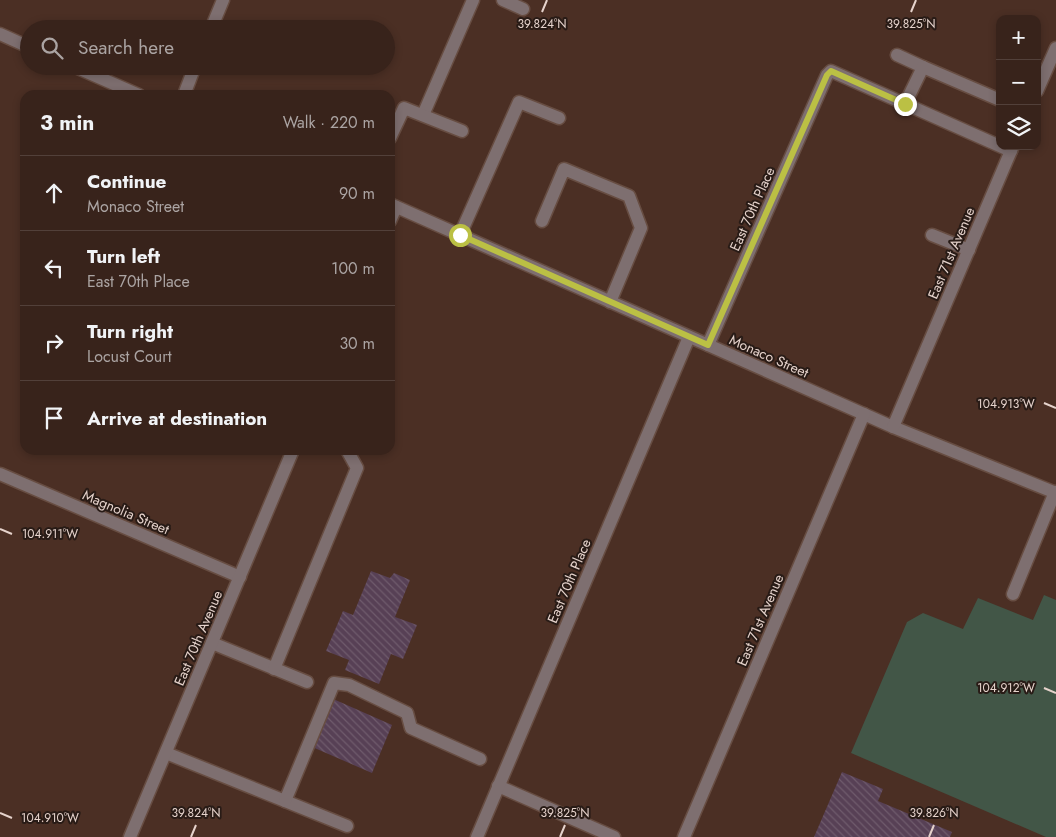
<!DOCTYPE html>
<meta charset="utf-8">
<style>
:root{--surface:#38231b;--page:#3f2b24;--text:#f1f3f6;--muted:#aba4a3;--line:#52403a}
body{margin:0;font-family:Jost,sans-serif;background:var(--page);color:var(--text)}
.controls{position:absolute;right:15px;top:15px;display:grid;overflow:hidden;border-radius:10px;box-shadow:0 2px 8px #0003}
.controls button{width:45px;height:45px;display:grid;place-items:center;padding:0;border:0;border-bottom:1px solid var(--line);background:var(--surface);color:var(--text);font:25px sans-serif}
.stop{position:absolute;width:15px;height:15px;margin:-11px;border:4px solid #bbc044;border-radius:50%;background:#fff}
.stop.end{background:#bbc044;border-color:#fff;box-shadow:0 1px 5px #0008}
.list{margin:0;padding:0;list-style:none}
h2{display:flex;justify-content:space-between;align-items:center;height:65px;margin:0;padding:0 20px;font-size:21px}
h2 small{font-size:16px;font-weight:400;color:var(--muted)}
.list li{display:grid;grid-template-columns:32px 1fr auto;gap:15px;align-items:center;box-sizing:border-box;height:75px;padding:0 20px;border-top:1px solid var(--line)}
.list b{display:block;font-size:19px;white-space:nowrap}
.list p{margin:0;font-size:16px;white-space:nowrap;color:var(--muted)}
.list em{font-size:16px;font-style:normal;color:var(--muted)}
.icon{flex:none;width:28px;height:28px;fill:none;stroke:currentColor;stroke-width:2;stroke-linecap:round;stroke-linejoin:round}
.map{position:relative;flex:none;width:1056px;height:837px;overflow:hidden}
.search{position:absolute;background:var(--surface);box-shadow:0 2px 8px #0003;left:20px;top:20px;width:375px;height:55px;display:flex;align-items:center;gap:12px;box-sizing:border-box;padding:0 18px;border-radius:28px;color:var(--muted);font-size:19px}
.panel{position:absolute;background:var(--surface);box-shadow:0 2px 8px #0003;left:20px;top:90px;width:375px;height:365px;border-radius:15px}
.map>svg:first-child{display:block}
.grass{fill:#425647}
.building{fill:url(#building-back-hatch)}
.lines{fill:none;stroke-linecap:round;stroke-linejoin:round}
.minor-casing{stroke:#674d42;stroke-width:15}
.minor{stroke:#7e6f70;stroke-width:12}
.route{stroke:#bbc044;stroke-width:6}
.ticks{fill:none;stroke:#e6d3cc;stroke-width:2}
.labels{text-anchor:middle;stroke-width:4;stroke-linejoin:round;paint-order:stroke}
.street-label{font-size:14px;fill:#e6d3cc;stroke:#281b16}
.ticks-label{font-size:12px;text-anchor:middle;fill:#e6d3cc;stroke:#281b16;stroke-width:4;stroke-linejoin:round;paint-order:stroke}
</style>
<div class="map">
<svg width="1056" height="837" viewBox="0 0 1056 837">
<defs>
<pattern id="building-back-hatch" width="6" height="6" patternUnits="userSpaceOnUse" patternTransform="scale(1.25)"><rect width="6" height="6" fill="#574055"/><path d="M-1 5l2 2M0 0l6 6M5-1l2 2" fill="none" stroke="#6f5b6c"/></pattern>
</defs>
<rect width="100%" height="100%" fill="#4b2f24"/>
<polygon class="grass" points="1044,595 1056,600 1056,837 1046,837 851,753 907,622 923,613 963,629 978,598 1033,620"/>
<g class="building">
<polygon points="371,571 390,578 394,573 410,580 395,617 417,625 403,659 391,654 379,684 345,670 349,660 326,651 343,611 353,615"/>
<polygon points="331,698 392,725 372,773 310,746"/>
<polygon points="842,772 883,789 878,801 952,832 950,837 814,837"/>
</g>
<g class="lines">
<defs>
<g id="minor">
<polyline points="503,0 523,9"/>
<polyline points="211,29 223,0"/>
<polyline points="0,34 29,47"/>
<polyline points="897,55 923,67"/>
<polyline points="73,66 139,95"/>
<polyline points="1037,91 1056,48"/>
<polyline points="184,95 195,66"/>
<polyline points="905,104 923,67 1000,100"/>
<polyline points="423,115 473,0"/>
<polyline points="390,138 404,108 462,131"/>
<polyline points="390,204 893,427 1056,493"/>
<polyline points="390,221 396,207"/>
<polyline points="542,221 564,169 629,196 641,228 610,302"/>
<polyline points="460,235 519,102 559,118"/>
<polyline points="932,235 969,250"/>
<polyline points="708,345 823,84 827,75 831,71 1011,151"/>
<polyline points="893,427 1013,146"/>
<polyline points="0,474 240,577"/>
<polyline points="1013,594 1055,492"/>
<polyline points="212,643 307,682"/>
<polyline points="274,669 357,468 347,450"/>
<polyline points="166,753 347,826"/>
<polyline points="498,786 614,837"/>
<polyline points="285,801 334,683 349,685 407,713 411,728 480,759"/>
<polyline points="130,837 293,450"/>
<polyline points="477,837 689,337"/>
<polyline points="684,837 864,414"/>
</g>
</defs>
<use href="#minor" class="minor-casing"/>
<use href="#minor" class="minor"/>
</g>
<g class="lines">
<polyline class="route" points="460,235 708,345 827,75 831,71 905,104"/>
</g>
<path class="ticks" d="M542 12 547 0M911 12 916 0M1044 403 1056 408M0 529 12 534M1044 688 1056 693M0 813 12 818M191 837 196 825M560 837 565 825M929 837 934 825"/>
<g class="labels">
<g class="street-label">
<text transform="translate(752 209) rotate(-66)" y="5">East 70th Place</text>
<text transform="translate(951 253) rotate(-67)" y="5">East 71st Avenue</text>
<text transform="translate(769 356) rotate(24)" y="5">Monaco Street</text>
<text transform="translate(126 512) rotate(23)" y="5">Magnolia Street</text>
<text transform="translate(569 581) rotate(-67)" y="5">East 70th Place</text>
<text transform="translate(760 620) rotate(-67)" y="5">East 71st Avenue</text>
<text transform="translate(198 638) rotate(-67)" y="5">East 70th Avenue</text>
</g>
</g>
<g class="ticks-label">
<text x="542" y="28">39.824°N</text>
<text x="911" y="28">39.825°N</text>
<text x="1006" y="408">104.913°W</text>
<text x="50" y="538">104.911°W</text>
<text x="1006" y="692">104.912°W</text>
<text x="196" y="817">39.824°N</text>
<text x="565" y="817">39.825°N</text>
<text x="934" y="817">39.826°N</text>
<text x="50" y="822">104.910°W</text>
</g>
</svg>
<div class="controls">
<button>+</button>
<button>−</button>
<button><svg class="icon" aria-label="layers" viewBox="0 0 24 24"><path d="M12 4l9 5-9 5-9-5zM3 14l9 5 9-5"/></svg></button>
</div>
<div class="stop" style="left:460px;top:235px"></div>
<div class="stop end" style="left:905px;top:104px"></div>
<div class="search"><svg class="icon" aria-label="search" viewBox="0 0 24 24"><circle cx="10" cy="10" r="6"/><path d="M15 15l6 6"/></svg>Search here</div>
<section class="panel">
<h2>3 min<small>Walk · 220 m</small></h2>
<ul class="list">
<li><svg class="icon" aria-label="ahead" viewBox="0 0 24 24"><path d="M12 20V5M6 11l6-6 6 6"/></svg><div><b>Continue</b><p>Monaco Street</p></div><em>90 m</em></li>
<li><svg class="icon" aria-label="left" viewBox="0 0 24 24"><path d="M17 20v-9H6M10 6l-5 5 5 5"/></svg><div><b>Turn left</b><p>East 70th Place</p></div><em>100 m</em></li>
<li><svg class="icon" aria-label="right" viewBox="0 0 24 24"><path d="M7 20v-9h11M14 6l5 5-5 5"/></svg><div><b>Turn right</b><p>Locust Court</p></div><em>30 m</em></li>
<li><svg class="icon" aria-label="arrive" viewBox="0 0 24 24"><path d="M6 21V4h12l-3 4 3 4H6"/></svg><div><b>Arrive at destination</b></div></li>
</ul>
</section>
</div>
